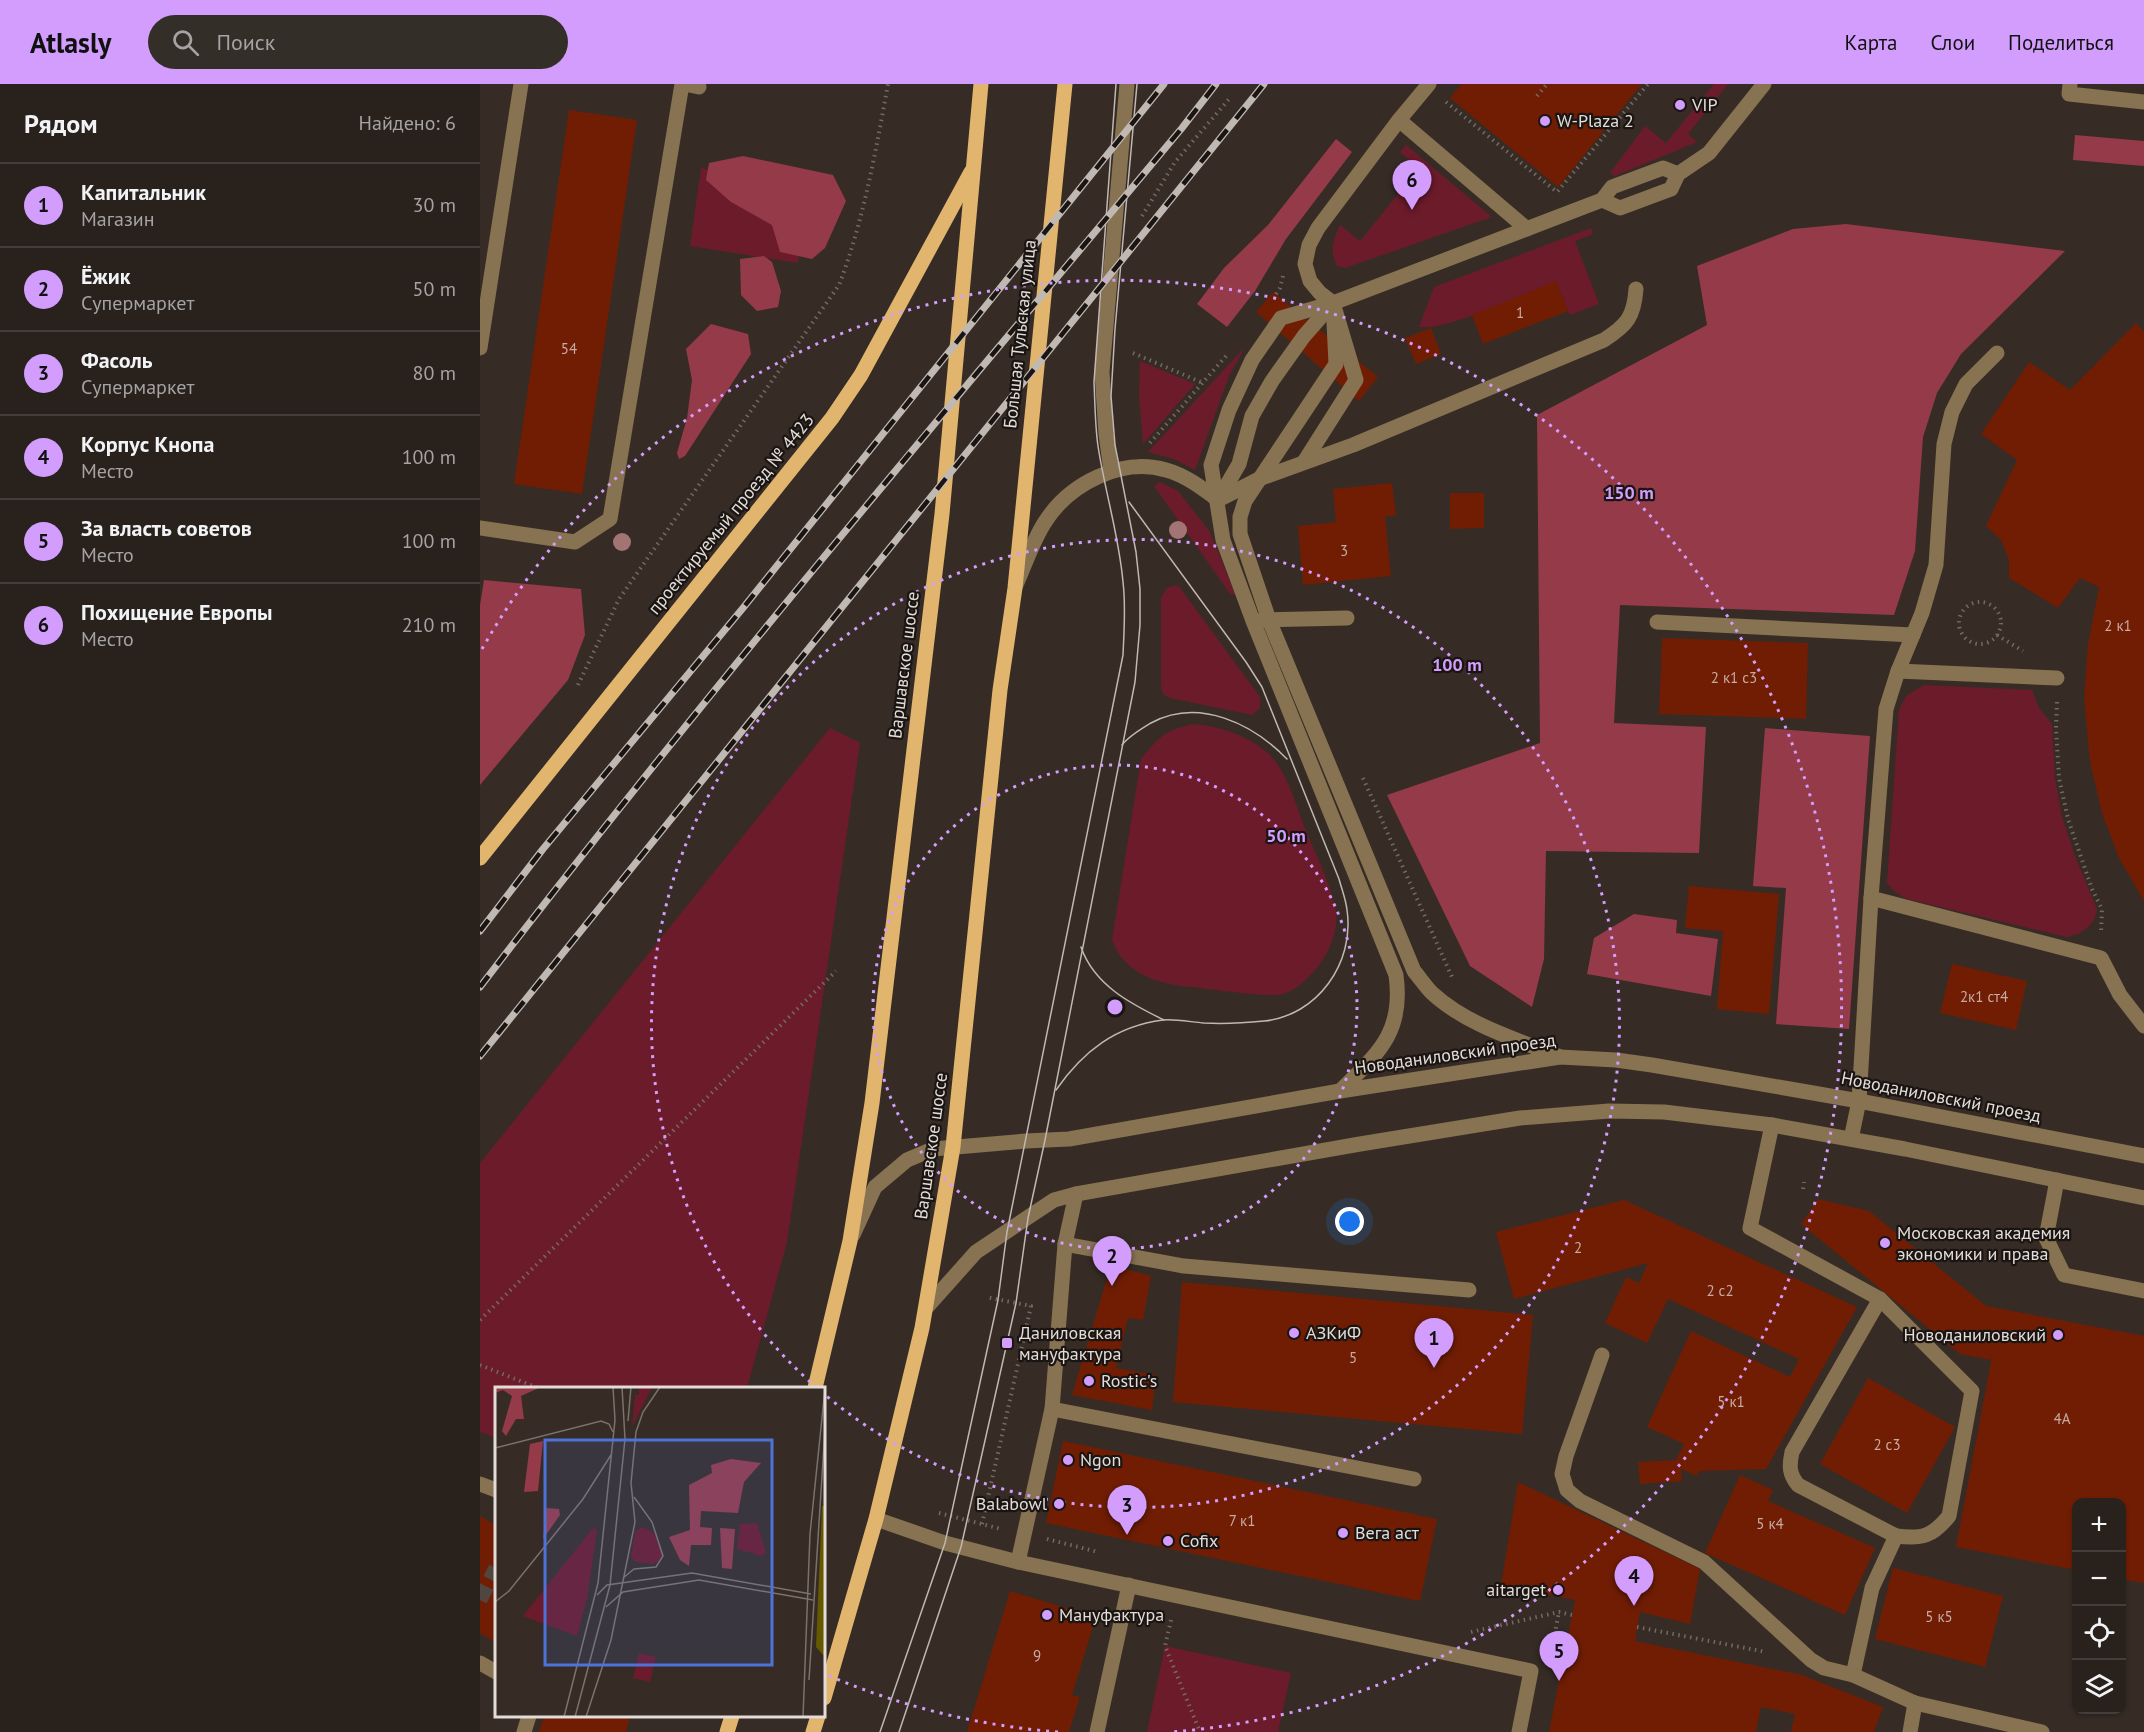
<!DOCTYPE html>
<html lang="ru">
<meta charset="utf-8">
<style>
:root{--surface:#28211c;--page:#342e29;--text:#f1f3f6;--muted:#a5a3a3;--line:#443e3b;--accent:#d29dfd}
body{margin:0;font-family:"PT Sans",sans-serif;background:var(--page);color:var(--text)}
.controls{position:absolute;right:18px;bottom:18px;display:grid;overflow:hidden;border-radius:12px;box-shadow:0 2px 4px #0004}
.controls button{width:54px;height:54px;display:grid;place-items:center;padding:0;border:0;border-bottom:2px solid var(--line);background:var(--surface);color:var(--text);font:30px sans-serif}
.you{position:absolute;left:870px;top:1138px;width:21px;height:21px;margin:-15px;border:4px solid #fff;border-radius:50%;background:#1a73e8;box-shadow:0 0 0 9px #1a73e833}
.badge{display:grid;place-items:center;width:39px;height:39px;border-radius:50%;background:var(--accent);color:#111;font-size:20px;font-weight:700}
.pin{position:absolute;translate:-50% -50px;filter:drop-shadow(0 2px 3px #0008)}
.pin::after{content:'';position:absolute;top:32px;width:21px;height:18px;background:inherit;clip-path:polygon(0 0,100% 0,50% 100%)}
.list{margin:0;padding:0;list-style:none}
h2{display:flex;justify-content:space-between;align-items:center;height:78px;margin:0;padding:0 24px;font-size:26px}
h2 small{font-size:20px;font-weight:400;color:var(--muted)}
.list li{display:grid;grid-template-columns:39px 1fr auto;gap:18px;align-items:center;box-sizing:border-box;height:84px;padding:0 24px;border-top:2px solid var(--line)}
.list b{display:block;font-size:22px;white-space:nowrap}
.list p{margin:0;font-size:20px;white-space:nowrap;color:var(--muted)}
.list em{font-size:20px;font-style:normal;color:var(--muted)}
.icon{flex:none;width:33px;height:33px;fill:none;stroke:currentColor;stroke-width:2;stroke-linecap:round;stroke-linejoin:round}
.map{position:relative;flex:none;width:1664px;height:1648px;overflow:hidden}
header{display:flex;align-items:center;gap:36px;box-sizing:border-box;height:84px;padding:0 30px;background:var(--accent);color:#111}
header strong{font-size:28px}
nav{display:flex;gap:33px;margin-inline-start:auto;font-size:21px}
.search{width:420px;height:54px;background:var(--page);display:flex;align-items:center;gap:15px;box-sizing:border-box;padding:0 21px;border-radius:33px;color:var(--muted);font-size:22px}
main{display:flex}
aside{flex:1;background:var(--surface)}
.map>svg:first-child{display:block}
.green{fill:#6c1b2b}
.forest{fill:#953a48}
.building{fill:#711d04}
.lines{fill:none;stroke-linecap:round;stroke-linejoin:round}
.minor-tunnel{stroke:#504640;stroke-width:15;stroke-dasharray:15 8;stroke-linecap:butt}
.path{stroke:#736a64;stroke-width:4;stroke-dasharray:1.5 4.5;stroke-linecap:butt}
.minor{stroke:#877251;stroke-width:15}
.major{stroke:#e1b56d;stroke-width:15}
.tram{stroke:#c0b8b3;stroke-width:1.5}
.rail-casing{stroke:#c0b8b3;stroke-width:7}
.rail{stroke:#1a1512;stroke-width:4.5;stroke-dasharray:14;stroke-linecap:butt}
.tree{fill:#a37474}
.ring{fill:none;stroke:#d29dfd;stroke-width:3;stroke-dasharray:3 6}
.poi-dot{fill:#d29dfd;stroke:#1a1512;stroke-width:2}
.labels{text-anchor:middle;stroke-width:4.5;stroke-linejoin:round;paint-order:stroke}
.number-label{font-size:15px;fill:#c6aca3}
.poi-label{font-size:18px;fill:#e3dcd8;stroke:#1a1512;text-anchor:start}
.street-label{font-size:18px;fill:#e3dcd8;stroke:#1a1512}
.inset-road{fill:none;stroke:#7b726d;stroke-width:1.5}
.view{fill:#4e72d8;fill-opacity:0.15;stroke:#4e72d8;stroke-width:3}
.inset-edge{fill:none;stroke:#e3dcd8;stroke-width:3}
.centre{fill:#d29dfd;stroke:#1a1512;stroke-width:3}
.ring-label{font-size:18px;text-anchor:middle;font-weight:bold;fill:#d29dfd;stroke:#1a1512;stroke-width:4.5;stroke-linejoin:round;paint-order:stroke}
</style>
<header>
<strong>Atlasly</strong>
<div class="search"><svg class="icon" aria-label="search" viewBox="0 0 24 24"><circle cx="10" cy="10" r="6"/><path d="M15 15l6 6"/></svg>Поиск</div>
<nav><a>Карта</a><a>Слои</a><a>Поделиться</a></nav>
</header>
<main>
<aside>
<h2>Рядом<small>Найдено: 6</small></h2>
<ul class="list">
<li><span class="badge">1</span><div><b>Капитальник</b><p>Магазин</p></div><em>30 m</em></li>
<li><span class="badge">2</span><div><b>Ёжик</b><p>Супермаркет</p></div><em>50 m</em></li>
<li><span class="badge">3</span><div><b>Фасоль</b><p>Супермаркет</p></div><em>80 m</em></li>
<li><span class="badge">4</span><div><b>Корпус Кнопа</b><p>Место</p></div><em>100 m</em></li>
<li><span class="badge">5</span><div><b>За власть советов</b><p>Место</p></div><em>100 m</em></li>
<li><span class="badge">6</span><div><b>Похищение Европы</b><p>Место</p></div><em>210 m</em></li>
</ul>
</aside>
<div class="map">
<svg width="1664" height="1648" viewBox="0 0 1664 1648">
<rect width="100%" height="100%" fill="#362c25"/>
<g class="green">
<polygon points="1234,0 1248,0 1208,50 1217,58 1135,92 1130,89 1165,42 1186,59"/>
<path d="M926 61 1012 133 865 184 857 182C849 166 853 157 860 141L880 157 939 84 920 68Z"/>
<polygon points="221,84 327,100 318,179 210,162"/>
<path d="M1111 144 1113 150 1095 157 1119 220 1090 231 1076 198C1043 210 971 246 939 243L954 203Z"/>
<polygon points="765,263 749,292 715,386 694,375 668,368"/>
<polygon points="660,277 715,300 663,360 659,311"/>
<polygon points="680,398 698,407 730,448 755,510 751,511 674,402"/>
<polygon points="698,501 780,613 780,624 772,631 690,614 683,610 681,603 681,513 688,503"/>
<polygon points="1444,601 1552,606 1559,624 1572,640 1575,694 1582,733 1595,772 1617,825 1614,836 1607,844 1598,850 1587,853 1427,815 1415,808 1407,799 1419,625 1427,611"/>
<path d="M713 640C739 642 767 651 788 669 807 687 815 719 824 742 835 769 850 798 856 827 859 846 848 872 835 886 825 897 818 905 803 910 790 914 730 905 712 903 679 901 644 890 632 856L661 675C680 652 684 647 713 640Z"/>
<polygon points="350,644 380,659 307,1158 267,1304 16,1304 16,1354 0,1348 0,1079"/>
<polygon points="685,1562 811,1589 798,1648 667,1648"/>
</g>
<g class="forest">
<polygon points="1595,51 1664,57 1664,82 1593,76"/>
<polygon points="856,55 872,68 806,155 775,207 747,243 717,220 744,184 788,141"/>
<polygon points="263,72 353,91 366,117 345,164 332,175 300,168 292,141 251,118 226,96 229,79"/>
<polygon points="1366,140 1585,167 1481,270 1457,309 1443,353 1435,467 1414,531 1140,521 1134,639 1226,643 1219,769 1066,767 1064,875 1052,923 990,882 907,711 1060,659 1057,331 1227,241 1217,182 1313,145"/>
<polygon points="284,172 292,178 301,207 298,223 277,227 261,211 260,175"/>
<polygon points="231,240 268,250 271,270 205,372 199,375 197,369 207,334 212,296 206,265"/>
<polygon points="4,496 101,505 105,551 88,596 0,701 0,521"/>
<polygon points="1285,644 1390,652 1369,945 1296,940 1306,804 1273,802"/>
<polygon points="1154,830 1197,836 1196,849 1238,855 1231,912 1107,890 1114,854"/>
</g>
<g class="building">
<polygon points="981,0 1162,0 1078,103 970,14"/>
<polygon points="89,26 157,36 102,410 34,400"/>
<polygon points="1076,197 1088,227 1003,260 992,231"/>
<polygon points="793,208 898,293 879,317 776,228"/>
<polygon points="1656,239 1664,248 1664,817 1639,774 1622,729 1610,678 1604,615 1608,560 1619,503 1600,494 1578,524 1529,494 1529,476 1521,456 1506,442 1537,376 1501,350 1549,278 1590,306"/>
<polygon points="951,244 961,270 936,280 925,254"/>
<polygon points="912,399 916,431 905,433 911,492 823,501 818,442 856,438 853,405"/>
<polygon points="970,409 1004,409 1004,444 970,445"/>
<polygon points="1182,554 1328,559 1326,635 1179,630"/>
<polygon points="1209,802 1299,810 1289,930 1237,925 1243,847 1205,844"/>
<polygon points="1472,880 1547,897 1536,946 1460,929"/>
<polygon points="1338,1115 1389,1127 1506,1222 1664,1252 1664,1499 1642,1495 1642,1418 1596,1418 1596,1486 1476,1463 1514,1262 1511,1276 1480,1270 1321,1140"/>
<polygon points="1144,1116 1377,1223 1286,1385 1219,1387 1217,1392 1201,1385 1202,1397 1160,1400 1158,1378 1196,1376 1204,1360 1167,1343 1211,1247 1310,1293 1319,1275 1188,1215 1167,1259 1125,1239 1146,1193 1159,1199 1168,1179 1034,1215 1016,1148"/>
<polygon points="631,1181 671,1192 663,1236 648,1234 636,1284 676,1291 672,1326 592,1311"/>
<polygon points="702,1198 1053,1231 1042,1350 693,1318"/>
<polygon points="1388,1294 1475,1343 1427,1429 1340,1380"/>
<polygon points="583,1357 957,1435 940,1517 566,1439"/>
<polygon points="1260,1391 1293,1406 1288,1417 1395,1464 1365,1531 1225,1469"/>
<polygon points="1038,1398 1220,1485 1210,1540 1160,1528 1155,1557 1322,1591 1403,1623 1394,1648 1311,1648 1315,1630 1281,1623 1276,1648 1069,1648 1095,1516 1021,1501"/>
<polygon points="0,1432 16,1441 16,1559 0,1549"/>
<polygon points="1413,1484 1523,1512 1505,1583 1395,1555"/>
<polygon points="530,1507 616,1533 592,1611 600,1613 589,1648 487,1648"/>
<polygon points="64,1632 150,1632 146,1648 59,1648"/>
</g>
<g class="lines">
<polyline class="minor-tunnel" points="0,1516 16,1484"/>
<g class="path">
<polyline points="1057,12 1067,0"/>
<polyline points="966,18 1077,108 1168,0"/>
<polyline points="662,132 695,78 750,14"/>
<polyline points="796,210 800,204 803,192"/>
<polyline points="653,269 723,299"/>
<polyline points="670,359 746,272"/>
<circle cx="1500" cy="539" r="21"/>
<polyline points="1517,551 1543,567"/>
<path d="M98 601 139 515 359 201C383 139 396 66 408 0"/>
<polyline points="1577,618 1576,644 1579,694 1588,735 1612,805 1622,825 1621,849"/>
<polyline points="883,694 972,893"/>
<polyline points="1323,1105 1324,1098"/>
<polyline points="0,1236 356,887"/>
<polyline points="0,1281 58,1304"/>
<polyline points="459,1429 521,1445"/>
<polyline points="502,1440 551,1222 506,1213"/>
<polyline points="567,1455 618,1468"/>
<polyline points="691,1536 685,1562 720,1648"/>
<polyline points="1157,1543 1286,1568"/>
<polyline points="991,1548 1079,1528 1092,1531"/>
<polyline points="1070,1574 1079,1528"/>
</g>
<g class="minor">
<polyline points="204,0 219,3"/>
<polyline points="1590,0 1589,10 1664,18"/>
<polyline points="919,36 1047,145"/>
<polyline points="1198,90 1229,69 1284,0"/>
<path d="M853 219 856 280 765 417 760 433V450L789 536 934 887C940 894 945 902 952 909 987 941 1035 955 1078 972"/>
<polyline points="0,264 41,0"/>
<polyline points="824,378 876,296 853,219 840,209 830,197 825,180 829,161 838,144 919,36 949,0"/>
<polyline points="631,387 626,350 622,288 647,0"/>
<path d="M738 416 779 395 873 361 1124 256C1147 241 1154 233 1156 205"/>
<polyline points="738,416 759,380 772,332 792,297 824,252 853,219"/>
<polyline points="0,444 95,458 130,435 202,0"/>
<path d="M536 501C545 481 553 456 565 438 589 400 641 373 686 386 705 391 722 404 738 416"/>
<polyline points="782,536 867,534"/>
<polyline points="1177,538 1433,551"/>
<polyline points="1418,587 1577,594"/>
<polyline points="1391,814 1621,874 1640,911 1664,942"/>
<path d="M860 1007C898 969 924 949 916 891L773 537 743 456 731 381 749 326 772 276 801 234 853 219 1122 116 1132 103 1183 84 1198 90 1191 105 1140 124 1122 116"/>
<path d="M1292 1041 1270 1144 1400 1215 1492 1307 1469 1432C1452 1453 1442 1455 1416 1452L1392 1504 1373 1591"/>
<polyline points="1371,1055 1379,1017 1391,814 1406,625 1418,587 1442,529 1456,481 1464,360 1472,328 1486,300 1517,269"/>
<polyline points="1577,1096 1566,1154 1584,1191 1664,1207"/>
<polyline points="373,1151 395,1103 427,1076 453,1065 546,1057 589,1055 860,1007 1080,973 1136,976 1172,981 1379,1017 1664,1072"/>
<polyline points="585,1160 704,1182 989,1206"/>
<path d="M1400 1215 1312 1368C1309 1382 1309 1390 1318 1401L1416 1452"/>
<polyline points="447,1223 496,1168 574,1116 596,1110 880,1060 1040,1034 1129,1027 1184,1028 1292,1041 1425,1065 1664,1114"/>
<polyline points="1122,1271 1086,1372 1082,1390 1087,1406 1100,1417 1224,1478 1331,1576 1344,1584 1373,1591 1435,1619 1562,1648"/>
<polyline points="572,1325 934,1395"/>
<polyline points="0,1400 16,1406"/>
<polyline points="396,1435 465,1459 538,1478 1051,1587 1039,1648"/>
<polyline points="538,1478 572,1325 585,1160 596,1110"/>
<polyline points="0,1579 16,1588"/>
<polyline points="44,1648 49,1632"/>
<polyline points="617,1648 649,1501"/>
<polyline points="1430,1648 1435,1619"/>
</g>
<g class="major">
<polyline points="0,774 352,334 381,291 491,88"/>
<polyline points="335,1304 370,1157 392,1019 462,430 501,0"/>
<polyline points="344,1614 396,1435 442,1244 473,1063 520,606 535,504 585,0"/>
<polyline points="247,1648 252,1632"/>
<polyline points="333,1648 338,1632"/>
</g>
<g class="tram">
<path d="M642 661C649 652 661 645 671 639 719 613 773 640 807 675"/>
<path d="M601 863C614 901 651 920 684 936"/>
<path d="M576 1006C603 967 636 942 683 936 696 935 711 938 724 939 744 940 764 939 784 937 837 932 875 879 867 826 866 816 862 806 859 795L782 603 766 578 649 418"/>
<path d="M400 1648 465 1459 518 1216 527 1148 643 571C644 547 646 522 643 498 639 452 625 408 618 362 615 341 615 319 614 298L636 0"/>
<polyline points="419,1648 481,1463 536,1219 548,1134 565,1056 655,598 660,541 660,505 656,468 635,361 631,312 635,245 657,0"/>
</g>
<defs>
<g id="rail">
<polyline points="0,847 63,765 263,524 684,0"/>
<path d="M0 903C225 609 465 328 702 44L736 0"/>
<polyline points="0,972 784,0"/>
</g>
</defs>
<use href="#rail" class="rail-casing"/>
<use href="#rail" class="rail"/>
</g>
<g class="tree">
<circle cx="698" cy="446" r="9"/>
<circle cx="142" cy="458" r="9"/>
</g>
<g class="ring">
<circle cx="635" cy="923" r="242"/>
<path d="M337 1304A484 484 0 1 1 344 1310"/>
<path d="M578 1648A727 727 0 0 1 345 1590M2 565A727 727 0 1 1 692 1648"/>
</g>
<g class="poi-dot">
<circle cx="1200" cy="21" r="6"/>
<circle cx="1065" cy="37" r="6"/>
<circle cx="1405" cy="1159" r="6"/>
<circle cx="814" cy="1249" r="6"/>
<circle cx="1578" cy="1251" r="6"/>
<rect x="521" y="1253" width="12" height="12" rx="3"/>
<circle cx="609" cy="1297" r="6"/>
<circle cx="588" cy="1376" r="6"/>
<circle cx="579" cy="1420" r="6"/>
<circle cx="863" cy="1449" r="6"/>
<circle cx="688" cy="1457" r="6"/>
<circle cx="1078" cy="1506" r="6"/>
<circle cx="567" cy="1531" r="6"/>
</g>
<g class="labels">
<g class="number-label">
<text x="1040" y="234">1</text>
<text x="89" y="270">54</text>
<text x="864" y="472">3</text>
<text x="1638" y="547">2 к1</text>
<text x="1254" y="599">2 к1 с3</text>
<text x="1504" y="918">2к1 ст4</text>
<text x="1098" y="1169">2</text>
<text x="1240" y="1212">2 с2</text>
<text x="873" y="1279">5</text>
<text x="1251" y="1323">5 к1</text>
<text x="1582" y="1340">4А</text>
<text x="1407" y="1366">2 с3</text>
<text x="762" y="1442">7 к1</text>
<text x="1290" y="1445">5 к4</text>
<text x="1459" y="1538">5 к5</text>
<text x="557" y="1577">9</text>
</g>
<g class="poi-label">
<text x="1212" y="27">VIP</text>
<text x="1077" y="43">W-Plaza 2</text>
<text x="1417" y="1155">Московская академия<tspan x="1417" dy="21">экономики и права</tspan></text>
<text x="539" y="1255">Даниловская<tspan x="539" dy="21">мануфактура</tspan></text>
<text x="826" y="1255">АЗКиФ</text>
<text x="1566" y="1257" text-anchor="end">Новоданиловский</text>
<text x="621" y="1303">Rostic's</text>
<text x="600" y="1382">Ngon</text>
<text x="567" y="1426" text-anchor="end">Balabowl</text>
<text x="875" y="1455">Вега аст</text>
<text x="700" y="1463">Cofix</text>
<text x="1066" y="1512" text-anchor="end">aitarget</text>
<text x="579" y="1537">Мануфактура</text>
</g>
<g class="street-label">
<text transform="translate(540 250) rotate(-84)" y="6">Большая Тульская улица</text>
<text transform="translate(251 430) rotate(-51)" y="6">проектируемый проезд № 4423</text>
<text transform="translate(424 581) rotate(-83)" y="6">Варшавское шоссе</text>
<text transform="translate(975 970) rotate(-8)" y="6">Новоданиловский проезд</text>
<text transform="translate(1461 1013) rotate(11)" y="6">Новоданиловский проезд</text>
<text transform="translate(451 1062) rotate(-82)" y="6">Варшавское шоссе</text>
</g>
</g>
<g transform="translate(15 1303)">
<rect width="330" height="330" fill="#362c25"/>
<path d="M144 0H157L137 40 140 8H144ZM262 136 271 166 267 169 242 162 245 137ZM147 140 158 145 166 162 167 170 159 177 141 175 136 170 140 145ZM98 141 102 143 92 211 82 249 28 229ZM144 266 161 270 155 295 138 291Z" fill="#6c1b2b"/>
<path d="M0 0H46L26 9 29 32H21L11 49 7 44 17 9 8 3 0 6ZM48 54 43 104 29 105 35 57ZM236 72 266 76 249 95 243 126 206 124 205 140 217 141 216 158H196L194 179 185 173 174 150 195 143 194 98 217 86 216 78ZM51 121 64 122 65 128 48 152ZM225 141 240 142 237 182 227 181Z" fill="#953a48"/>
<path d="M327 119H330V270L321 260Z" fill="#655900"/>
<path class="inset-road" d="M133 34 136 0M0 61 106 34 114 37 118 45M128 191 139 182 161 180 168 169 157 135 139 110M102 208 112 198 197 186 316 207M0 215 14 204 88 112 116 68M111 220 128 205 204 193 318 213M314 293 330 42M69 330 103 196 120 33 118 0M80 330 115 198 130 52 127 0M91 330 116 253 140 135 136 96 141 45 148 25 165 0M308 330 315 147 330 2"/>
<path class="view" d="M50 53H277V278H50Z"/>
<rect width="330" height="330" class="inset-edge"/>
</g>
<circle cx="635" cy="923" r="9" class="centre"/>
<g class="ring-label">
<text x="1149" y="415">150 m</text>
<text x="977" y="587">100 m</text>
<text x="806" y="758">50 m</text>
</g>
</svg>
<div class="controls">
<button>+</button>
<button>−</button>
<button><svg class="icon" aria-label="locate" viewBox="0 0 24 24"><circle cx="12" cy="12" r="6"/><path d="M12 2v4M12 18v4M2 12h4M18 12h4"/></svg></button>
<button><svg class="icon" aria-label="layers" viewBox="0 0 24 24"><path d="M12 4l9 5-9 5-9-5zM3 14l9 5 9-5"/></svg></button>
</div>
<div class="you"></div>
<div class="pin badge" style="left:954px;top:1284px">1</div>
<div class="pin badge" style="left:632px;top:1202px">2</div>
<div class="pin badge" style="left:647px;top:1451px">3</div>
<div class="pin badge" style="left:1154px;top:1522px">4</div>
<div class="pin badge" style="left:1079px;top:1597px">5</div>
<div class="pin badge" style="left:932px;top:126px">6</div>
</div>
</main>
